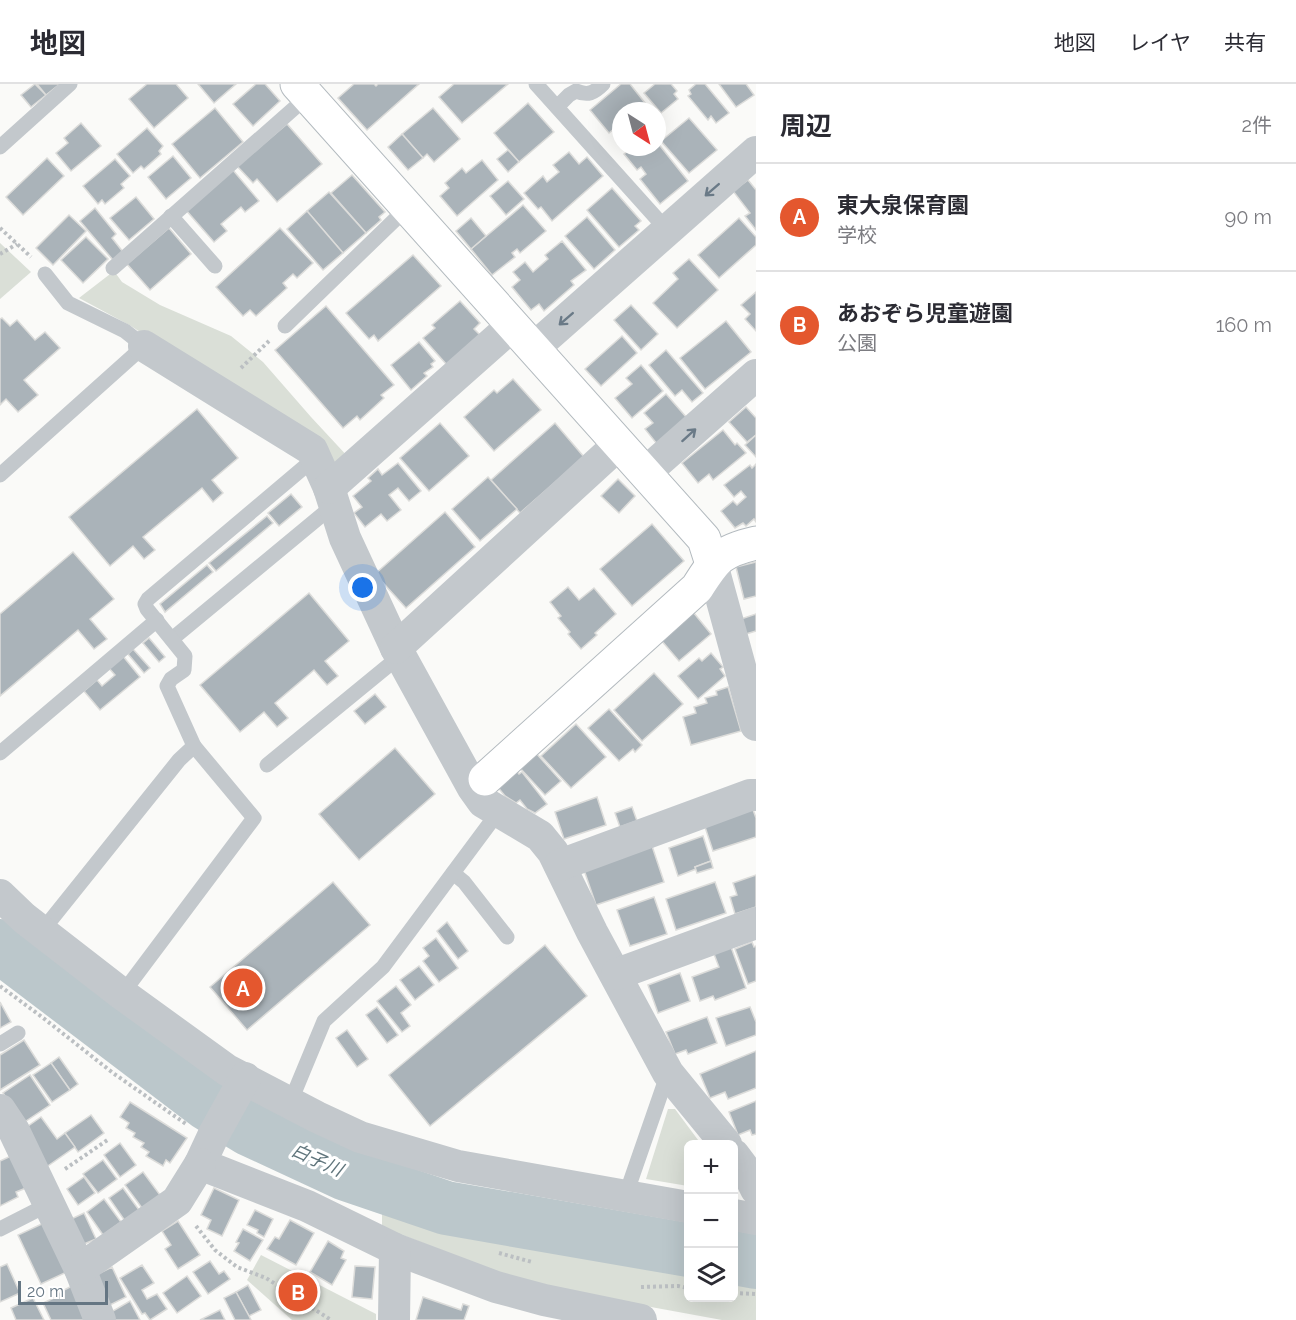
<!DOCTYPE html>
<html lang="ja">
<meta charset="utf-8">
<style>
:root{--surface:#fff;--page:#f7f7f7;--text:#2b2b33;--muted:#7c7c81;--line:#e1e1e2;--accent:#e4572e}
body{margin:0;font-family:Raleway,"Noto Sans JP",sans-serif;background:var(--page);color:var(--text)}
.controls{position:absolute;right:18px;bottom:18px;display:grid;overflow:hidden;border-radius:9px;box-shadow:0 6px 24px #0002}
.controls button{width:54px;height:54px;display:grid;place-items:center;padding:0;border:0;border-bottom:2px solid var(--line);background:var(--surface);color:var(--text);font:30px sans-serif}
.compass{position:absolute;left:612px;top:18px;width:54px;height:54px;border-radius:50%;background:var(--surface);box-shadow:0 6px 24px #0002;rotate:144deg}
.scale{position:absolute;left:18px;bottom:15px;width:90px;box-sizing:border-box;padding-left:6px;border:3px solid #657683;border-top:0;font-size:16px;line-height:21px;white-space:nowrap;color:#657683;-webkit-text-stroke:4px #fff;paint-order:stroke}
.you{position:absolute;left:363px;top:504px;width:21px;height:21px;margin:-15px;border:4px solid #fff;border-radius:50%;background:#1a73e8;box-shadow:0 0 0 9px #1a73e833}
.badge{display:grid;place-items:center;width:39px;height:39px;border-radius:50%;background:var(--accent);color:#fff;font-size:20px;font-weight:700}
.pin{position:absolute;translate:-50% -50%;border:3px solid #fff;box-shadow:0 2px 6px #0006}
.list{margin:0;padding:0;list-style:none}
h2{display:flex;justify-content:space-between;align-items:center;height:78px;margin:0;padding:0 24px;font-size:26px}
h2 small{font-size:20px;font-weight:400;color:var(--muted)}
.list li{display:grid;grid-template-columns:39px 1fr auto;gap:18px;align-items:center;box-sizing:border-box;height:108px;padding:0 24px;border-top:2px solid var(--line)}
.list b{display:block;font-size:22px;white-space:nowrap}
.list p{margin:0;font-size:20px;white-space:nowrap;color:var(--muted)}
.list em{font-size:20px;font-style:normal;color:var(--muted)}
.icon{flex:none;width:33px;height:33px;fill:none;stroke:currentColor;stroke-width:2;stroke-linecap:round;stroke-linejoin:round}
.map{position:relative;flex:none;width:756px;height:1236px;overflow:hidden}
header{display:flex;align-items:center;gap:36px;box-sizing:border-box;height:84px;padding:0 30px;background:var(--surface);border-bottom:2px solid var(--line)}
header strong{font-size:28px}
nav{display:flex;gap:33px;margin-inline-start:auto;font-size:21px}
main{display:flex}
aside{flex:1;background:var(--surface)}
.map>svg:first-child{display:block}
.green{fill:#dadfd7}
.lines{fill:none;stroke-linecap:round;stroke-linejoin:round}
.river{stroke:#bbc7cb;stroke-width:54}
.building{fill:#aab3b9;stroke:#dcdcda;stroke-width:1.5}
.secondary-casing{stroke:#b3babf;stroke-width:35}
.path{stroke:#bbbfc2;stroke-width:4;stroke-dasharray:3 3;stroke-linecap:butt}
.lane{stroke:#c3c8cc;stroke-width:15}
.street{stroke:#c3c8cc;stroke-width:32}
.secondary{stroke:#fff;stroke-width:33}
.oneway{stroke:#6a7a87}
.labels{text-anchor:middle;stroke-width:6;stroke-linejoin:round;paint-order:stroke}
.water-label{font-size:18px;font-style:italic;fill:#60757c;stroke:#fff}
</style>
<header>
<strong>地図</strong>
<nav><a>地図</a><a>レイヤ</a><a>共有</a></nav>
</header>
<main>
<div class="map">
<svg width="756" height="1236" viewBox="0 0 756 1236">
<rect width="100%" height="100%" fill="#fafaf8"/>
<g class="green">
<polygon points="0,159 31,188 0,215"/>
<polygon points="114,187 122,198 160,221 231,252 263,278 311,333 350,375 332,391 152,256 131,242 79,214"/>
<polygon points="668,1025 675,1025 701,1060 688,1060 688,1102 646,1095"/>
<polygon points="382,1127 441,1145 484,1154 688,1190 688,1214 734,1214 734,1198 756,1201 756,1236 722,1236 569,1208 502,1190 382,1143"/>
<polygon points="261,1171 376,1230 376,1236 292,1236 247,1196"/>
</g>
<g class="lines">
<g class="river">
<polyline points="0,862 208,1020 249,1045 346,1090 446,1124 688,1166"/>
<polyline points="734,1174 756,1178"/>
</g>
</g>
<g class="building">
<polygon points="35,0 46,11 31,23 21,11"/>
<polygon points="37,0 60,0 46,11"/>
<polygon points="147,0 176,0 188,14 154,44 129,15"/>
<polygon points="198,0 236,0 214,19"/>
<polygon points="256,0 265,0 280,17 253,42 233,20"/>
<polygon points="354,0 374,0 376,2 378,0 419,0 367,46 338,14"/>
<polygon points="454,0 508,0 462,39 439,13"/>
<polygon points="621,0 630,0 645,19 635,27 621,27 621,39 609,49 590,26"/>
<polygon points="655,0 671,0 677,7 674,10 678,15 661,29 644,9"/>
<polygon points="696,0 705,0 729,29 716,39 711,32 708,36 688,12 691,10 689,6"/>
<polygon points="719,0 746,0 754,11 736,23"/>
<polygon points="528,19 554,48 519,78 494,49"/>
<polygon points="215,24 243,58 200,94 172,60"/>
<polygon points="433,24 460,55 434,78 427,70 423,74 402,50"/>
<polygon points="689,34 717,66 689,89 661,57"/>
<polygon points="81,39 101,62 71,87 56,69 68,59 64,54"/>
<polygon points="287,40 322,80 277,118 257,95 253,99 237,82"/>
<polygon points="147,44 163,62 159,67 161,70 144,85 141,82 133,89 117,70"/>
<polygon points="402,50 423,74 408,86 388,63"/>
<polygon points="657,58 688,97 660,120 640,95 646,90 641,83 637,86 624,70 633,63 657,63"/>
<polygon points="508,66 519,78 508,88 497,75"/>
<polygon points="569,68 579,80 587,73 603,92 552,137 541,123 538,125 524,109 543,92 547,98 559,88 553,81"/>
<polygon points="173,72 191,94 166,115 148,93"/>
<polygon points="47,74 64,92 23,131 6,113"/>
<polygon points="115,75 130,92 121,100 124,104 105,120 102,116 98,120 83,102"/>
<polygon points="482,76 498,96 457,132 440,112 449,104 445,99 462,84 466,89"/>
<polygon points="232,85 259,117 245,128 241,123 221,140 227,147 214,158 185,125"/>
<polygon points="352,91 385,128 379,133 381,136 366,149 331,109"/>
<polygon points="748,96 756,106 756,146 745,132 750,129 733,107"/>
<polygon points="508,97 524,115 506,131 490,112"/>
<polygon points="612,104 641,137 635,142 639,146 619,163 587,126"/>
<polygon points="329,108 366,149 343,169 307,127"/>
<polygon points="136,113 154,135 129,156 110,134"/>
<polygon points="523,121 546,147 520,169 517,165 512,169 515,173 492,191 471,165"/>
<polygon points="95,124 116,150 112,154 123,168 113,176 80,137"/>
<polygon points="307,127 343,169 323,186 287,145"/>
<polygon points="69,131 86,147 53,181 36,164"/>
<polygon points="587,133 615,166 594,185 565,152"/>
<polygon points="471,134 486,152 471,165 456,147"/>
<polygon points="739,134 756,153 756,161 719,194 698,171"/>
<polygon points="169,144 191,170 150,206 127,180"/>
<polygon points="280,144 313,179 297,194 293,190 283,199 287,204 256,232 250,226 243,232 216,203"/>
<polygon points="86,153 108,175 83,199 61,176"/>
<polygon points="562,157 586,186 571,197 574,201 544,227 539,220 531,226 512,203 520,196 513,188 525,178 533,188 548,175 545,171"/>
<polygon points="413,171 441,202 378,257 374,251 369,255 346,229"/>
<polygon points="689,175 718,206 677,244 653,219 678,195 673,189"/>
<polygon points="756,208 756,247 745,235 750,230 741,221"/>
<polygon points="460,217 480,239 474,245 481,252 447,281 423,254 435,244 432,241"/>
<polygon points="631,221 658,250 641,266 614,236"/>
<polygon points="326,222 394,301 381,311 384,314 360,336 357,332 343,344 275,266"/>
<polygon points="2,234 10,242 17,236 35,256 45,248 60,264 24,296 38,311 18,328 6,315 0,321 0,235"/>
<polygon points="726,237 751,268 705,305 680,274"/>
<polygon points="622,252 637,269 601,302 585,285"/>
<polygon points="419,258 435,277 431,280 433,283 424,289 427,292 411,306 391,281"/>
<polygon points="666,266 703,309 692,318 682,306 675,312 649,281"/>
<polygon points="641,281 663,307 632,334 615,314 632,300 626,294"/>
<polygon points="513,295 541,326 494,367 464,333 494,306 497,309"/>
<polygon points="666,310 687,334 657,360 645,345 653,339 644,329"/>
<polygon points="746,323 756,334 756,351 747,358 729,338"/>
<polygon points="197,325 238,374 212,396 223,409 213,418 202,404 143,453 155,466 144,475 133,462 110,482 69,433"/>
<polygon points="440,339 469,372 429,407 400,374"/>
<polygon points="555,339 584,373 520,429 491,396"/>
<polygon points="723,346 735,361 737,359 746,369 713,396 709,390 698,399 682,379"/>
<polygon points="756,351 756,373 745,361"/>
<polygon points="398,379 421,407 409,417 398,404 389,411 401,426 387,437 381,430 365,443 354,429 362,423 353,412 371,397 368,394 378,385 382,391"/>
<polygon points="756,380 756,438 754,435 746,442 743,439 735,444 721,427 733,417 737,421 746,413 741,407 734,413 724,401 750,381 752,384"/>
<polygon points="488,393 517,425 480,457 452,425"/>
<polygon points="618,395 635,412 619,429 601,412"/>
<polygon points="291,410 302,423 279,442 268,429"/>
<polygon points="445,428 475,463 406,524 375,490"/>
<polygon points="267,432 273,439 216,487 209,479"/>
<polygon points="652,440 684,477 632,522 600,485"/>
<polygon points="73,468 114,515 90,535 107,555 94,565 78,546 0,612 0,530"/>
<polygon points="756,478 756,512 744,515 736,483"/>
<polygon points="207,481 213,488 165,528 160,520"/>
<polygon points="568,503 579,516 594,504 616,530 595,549 597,551 581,565 568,550 570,548 558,534 561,532 550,518"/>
<polygon points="309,509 349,557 325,577 338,592 327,601 314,586 275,619 288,634 277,643 264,628 240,648 200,601"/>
<polygon points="693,528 711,550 679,577 661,556"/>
<polygon points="756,530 756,547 746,550 741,535"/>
<polygon points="149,554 165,573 159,578 143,559"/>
<polygon points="133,565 150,584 144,589 128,570"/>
<polygon points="711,569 723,583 720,585 725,592 698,615 678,592 699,574 702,577"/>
<polygon points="122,571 140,593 100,626 84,607 97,596 102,602 115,591 108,583"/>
<polygon points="654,589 683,620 642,657 614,626"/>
<polygon points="728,603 741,647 691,661 683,633 696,629 694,623 707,619 705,614 717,611 716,607"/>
<polygon points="375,610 386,623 365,640 354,627"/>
<polygon points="609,625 642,661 635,668 633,665 619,677 588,644"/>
<polygon points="576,640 606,673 571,704 541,672"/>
<polygon points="395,664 435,710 359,776 319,730"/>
<polygon points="535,668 561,697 545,711 519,683"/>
<polygon points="516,686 519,690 522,688 547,720 535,729 527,725 520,716 516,719 505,712 496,701"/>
<polygon points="597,713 606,741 564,755 555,728"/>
<polygon points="632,723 637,737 620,743 615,729"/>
<polygon points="752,723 756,734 756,753 713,767 704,740"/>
<polygon points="703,752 711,777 695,783 696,785 678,792 669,764"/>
<polygon points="651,759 664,798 596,821 583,783"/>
<polygon points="711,777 713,784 697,789 695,783"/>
<polygon points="756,791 756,823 735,830 730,813 737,811 733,799"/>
<polygon points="333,798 370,841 247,946 210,903"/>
<polygon points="715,798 726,829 676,846 666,815"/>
<polygon points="654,813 667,850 630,862 617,826"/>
<polygon points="447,838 468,867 458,875 437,847"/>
<polygon points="436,854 458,884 439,898 423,877 429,872 423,864"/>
<polygon points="752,858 754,863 756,862 756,897 748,900 735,865"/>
<polygon points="545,861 587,912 430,1042 389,991"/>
<polygon points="731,863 746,904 715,916 713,912 700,917 692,893 719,883 714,870"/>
<polygon points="419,882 434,901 415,916 400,896"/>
<polygon points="680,889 690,917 658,929 648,901"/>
<polygon points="396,902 411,921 401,929 410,942 402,948 377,917"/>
<polygon points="0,918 11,938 0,944"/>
<polygon points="377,923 398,951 387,959 366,931"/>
<polygon points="750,923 756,938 756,951 726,962 716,934"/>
<polygon points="707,933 717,959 688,970 686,966 675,970 666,948"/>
<polygon points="347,946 368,975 357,983 336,954"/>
<polygon points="24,956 40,981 0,1006 0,971"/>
<polygon points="756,967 756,1004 728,1015 725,1008 710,1014 700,990"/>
<polygon points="59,973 78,1000 70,1006 51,979"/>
<polygon points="51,979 70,1006 52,1018 33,991"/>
<polygon points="30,991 50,1021 23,1039 3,1009"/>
<polygon points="756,1017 756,1050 752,1051 750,1046 738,1051 729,1028"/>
<polygon points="130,1018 187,1054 170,1079 166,1076 163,1082 146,1072 149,1068 141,1063 144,1059 133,1053 135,1049 126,1044 129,1039 120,1033"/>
<polygon points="91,1031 104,1049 78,1068 65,1049"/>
<polygon points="41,1033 57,1055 65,1049 75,1063 42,1086 21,1047"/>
<polygon points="120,1059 136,1081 120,1093 104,1071"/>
<polygon points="11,1072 26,1104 16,1108 18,1113 0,1122 0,1077"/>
<polygon points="103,1076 117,1095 98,1109 83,1090"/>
<polygon points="143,1088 160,1111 142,1124 125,1101"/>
<polygon points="84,1093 95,1109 78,1121 67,1105"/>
<polygon points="123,1104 139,1126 125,1137 109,1114"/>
<polygon points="214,1104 239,1116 222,1152 207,1145 211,1136 201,1131"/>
<polygon points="104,1115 121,1138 103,1151 87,1128"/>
<polygon points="255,1126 273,1135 264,1153 257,1149 258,1146 247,1141"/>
<polygon points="84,1129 96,1155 84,1160 67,1137"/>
<polygon points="290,1136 314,1149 296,1181 267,1165 275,1153 279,1155"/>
<polygon points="178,1137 200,1171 178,1185 165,1165 171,1161 162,1147"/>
<polygon points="46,1138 69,1187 41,1200 18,1151"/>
<polygon points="243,1145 263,1156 250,1177 234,1167 239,1159 236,1158"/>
<polygon points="328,1157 344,1167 341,1174 346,1176 332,1201 310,1188"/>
<polygon points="210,1177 219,1190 224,1187 230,1195 208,1210 193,1188"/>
<polygon points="7,1180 20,1209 0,1218 0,1183"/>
<polygon points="142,1181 154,1199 142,1206 147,1215 157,1210 167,1225 150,1236 145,1229 142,1230 120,1194"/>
<polygon points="355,1182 375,1183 372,1215 352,1213"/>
<polygon points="112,1183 126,1213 104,1224 90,1194"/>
<polygon points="187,1192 201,1212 177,1229 163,1209"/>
<polygon points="76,1200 93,1236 51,1236 43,1219 58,1212 56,1210"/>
<polygon points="248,1201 261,1226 249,1232 236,1208"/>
<polygon points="236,1208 249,1232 251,1236 235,1236 224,1214"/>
<polygon points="423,1213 461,1226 463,1220 469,1222 464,1236 416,1236"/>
<polygon points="33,1214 44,1236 16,1236 11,1224"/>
<polygon points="130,1217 140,1236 108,1236 106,1231"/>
<polygon points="220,1226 225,1236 200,1236"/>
</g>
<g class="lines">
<defs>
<g id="secondary">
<polyline points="297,0 704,455 712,480"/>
<path d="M485 695 697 504C716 474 721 467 756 459"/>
</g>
</defs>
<use href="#secondary" class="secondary-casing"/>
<g class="path">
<polyline points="0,144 31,173"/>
<polyline points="0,170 17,160"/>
<polyline points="241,284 269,257"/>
<polyline points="0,902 42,933 113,989 186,1040"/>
<polyline points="65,1085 109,1055"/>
<polyline points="196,1142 215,1166 237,1183 266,1194 331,1236"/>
<polyline points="499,1169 532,1178"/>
<polyline points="641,1203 678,1202 688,1204"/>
<polyline points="734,1209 756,1210"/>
</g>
<g class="lane">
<polyline points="536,0 667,146"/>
<path d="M557 23 569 11 576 7C588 12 594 9 603 0"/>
<polyline points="0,63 70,0"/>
<polyline points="171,132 215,182"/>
<polyline points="113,184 308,12"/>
<polyline points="285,242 408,123"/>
<polyline points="0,391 144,262 125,247 68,219 45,190"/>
<polyline points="172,555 334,421"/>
<polyline points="194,662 167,602 171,595 184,586 185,572 147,525 145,520 148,515 315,374"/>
<polyline points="0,669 157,536"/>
<polyline points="267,681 400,572"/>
<polyline points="453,789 464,798 507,853"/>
<polyline points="42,847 179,676 194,662 254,734 122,910"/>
<polyline points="0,960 18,949"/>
<polyline points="290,1019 324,937 383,883 499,727"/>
<polyline points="625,1113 668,989"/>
<polyline points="0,1145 49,1120"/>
</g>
<g class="street">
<polyline points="144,262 312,366 329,404 345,454 396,564 473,704 483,718 540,752 553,768 592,848 668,989 726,1060"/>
<polyline points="534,264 756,68"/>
<polyline points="645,389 756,291"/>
<polyline points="329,404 513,241"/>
<polyline points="712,480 756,641"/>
<polyline points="396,564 619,360"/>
<polyline points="560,781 750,711 756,711"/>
<polyline points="0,811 24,834 122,910 227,986 317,1033 360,1053 458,1082 688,1123"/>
<polyline points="617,890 756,839"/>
<polyline points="245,994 214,1050 200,1080 307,1122 395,1165 496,1203 544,1216 641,1236"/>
<polyline points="0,1026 14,1047 80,1185 100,1236"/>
<polyline points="734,1071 749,1091 756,1105"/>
<polyline points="734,1131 756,1135"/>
<polyline points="80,1185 177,1117 200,1080"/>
<polyline points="394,1236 395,1165"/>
</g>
<use href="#secondary" class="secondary"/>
</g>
<defs><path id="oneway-shaft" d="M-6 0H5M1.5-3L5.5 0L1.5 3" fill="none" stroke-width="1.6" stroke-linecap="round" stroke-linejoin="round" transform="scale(1.5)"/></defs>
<g class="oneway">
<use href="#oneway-shaft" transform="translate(712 106) rotate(139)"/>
<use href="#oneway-shaft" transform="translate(566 235) rotate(139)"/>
<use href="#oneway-shaft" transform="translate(689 351) rotate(-42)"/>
</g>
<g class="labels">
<g class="water-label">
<text transform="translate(317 1076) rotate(24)" y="6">白子川</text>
</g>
</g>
</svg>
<div class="controls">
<button>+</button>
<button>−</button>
<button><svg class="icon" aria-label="layers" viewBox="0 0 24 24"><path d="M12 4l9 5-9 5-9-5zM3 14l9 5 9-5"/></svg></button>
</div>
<svg class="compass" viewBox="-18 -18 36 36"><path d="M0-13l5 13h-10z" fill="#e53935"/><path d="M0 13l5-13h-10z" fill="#7c7c81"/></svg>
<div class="scale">20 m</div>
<div class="you"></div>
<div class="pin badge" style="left:243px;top:904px">A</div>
<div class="pin badge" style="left:298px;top:1208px">B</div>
</div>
<aside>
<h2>周辺<small>2件</small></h2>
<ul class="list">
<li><span class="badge">A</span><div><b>東大泉保育園</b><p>学校</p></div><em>90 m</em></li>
<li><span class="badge">B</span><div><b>あおぞら児童遊園</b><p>公園</p></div><em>160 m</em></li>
</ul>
</aside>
</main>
